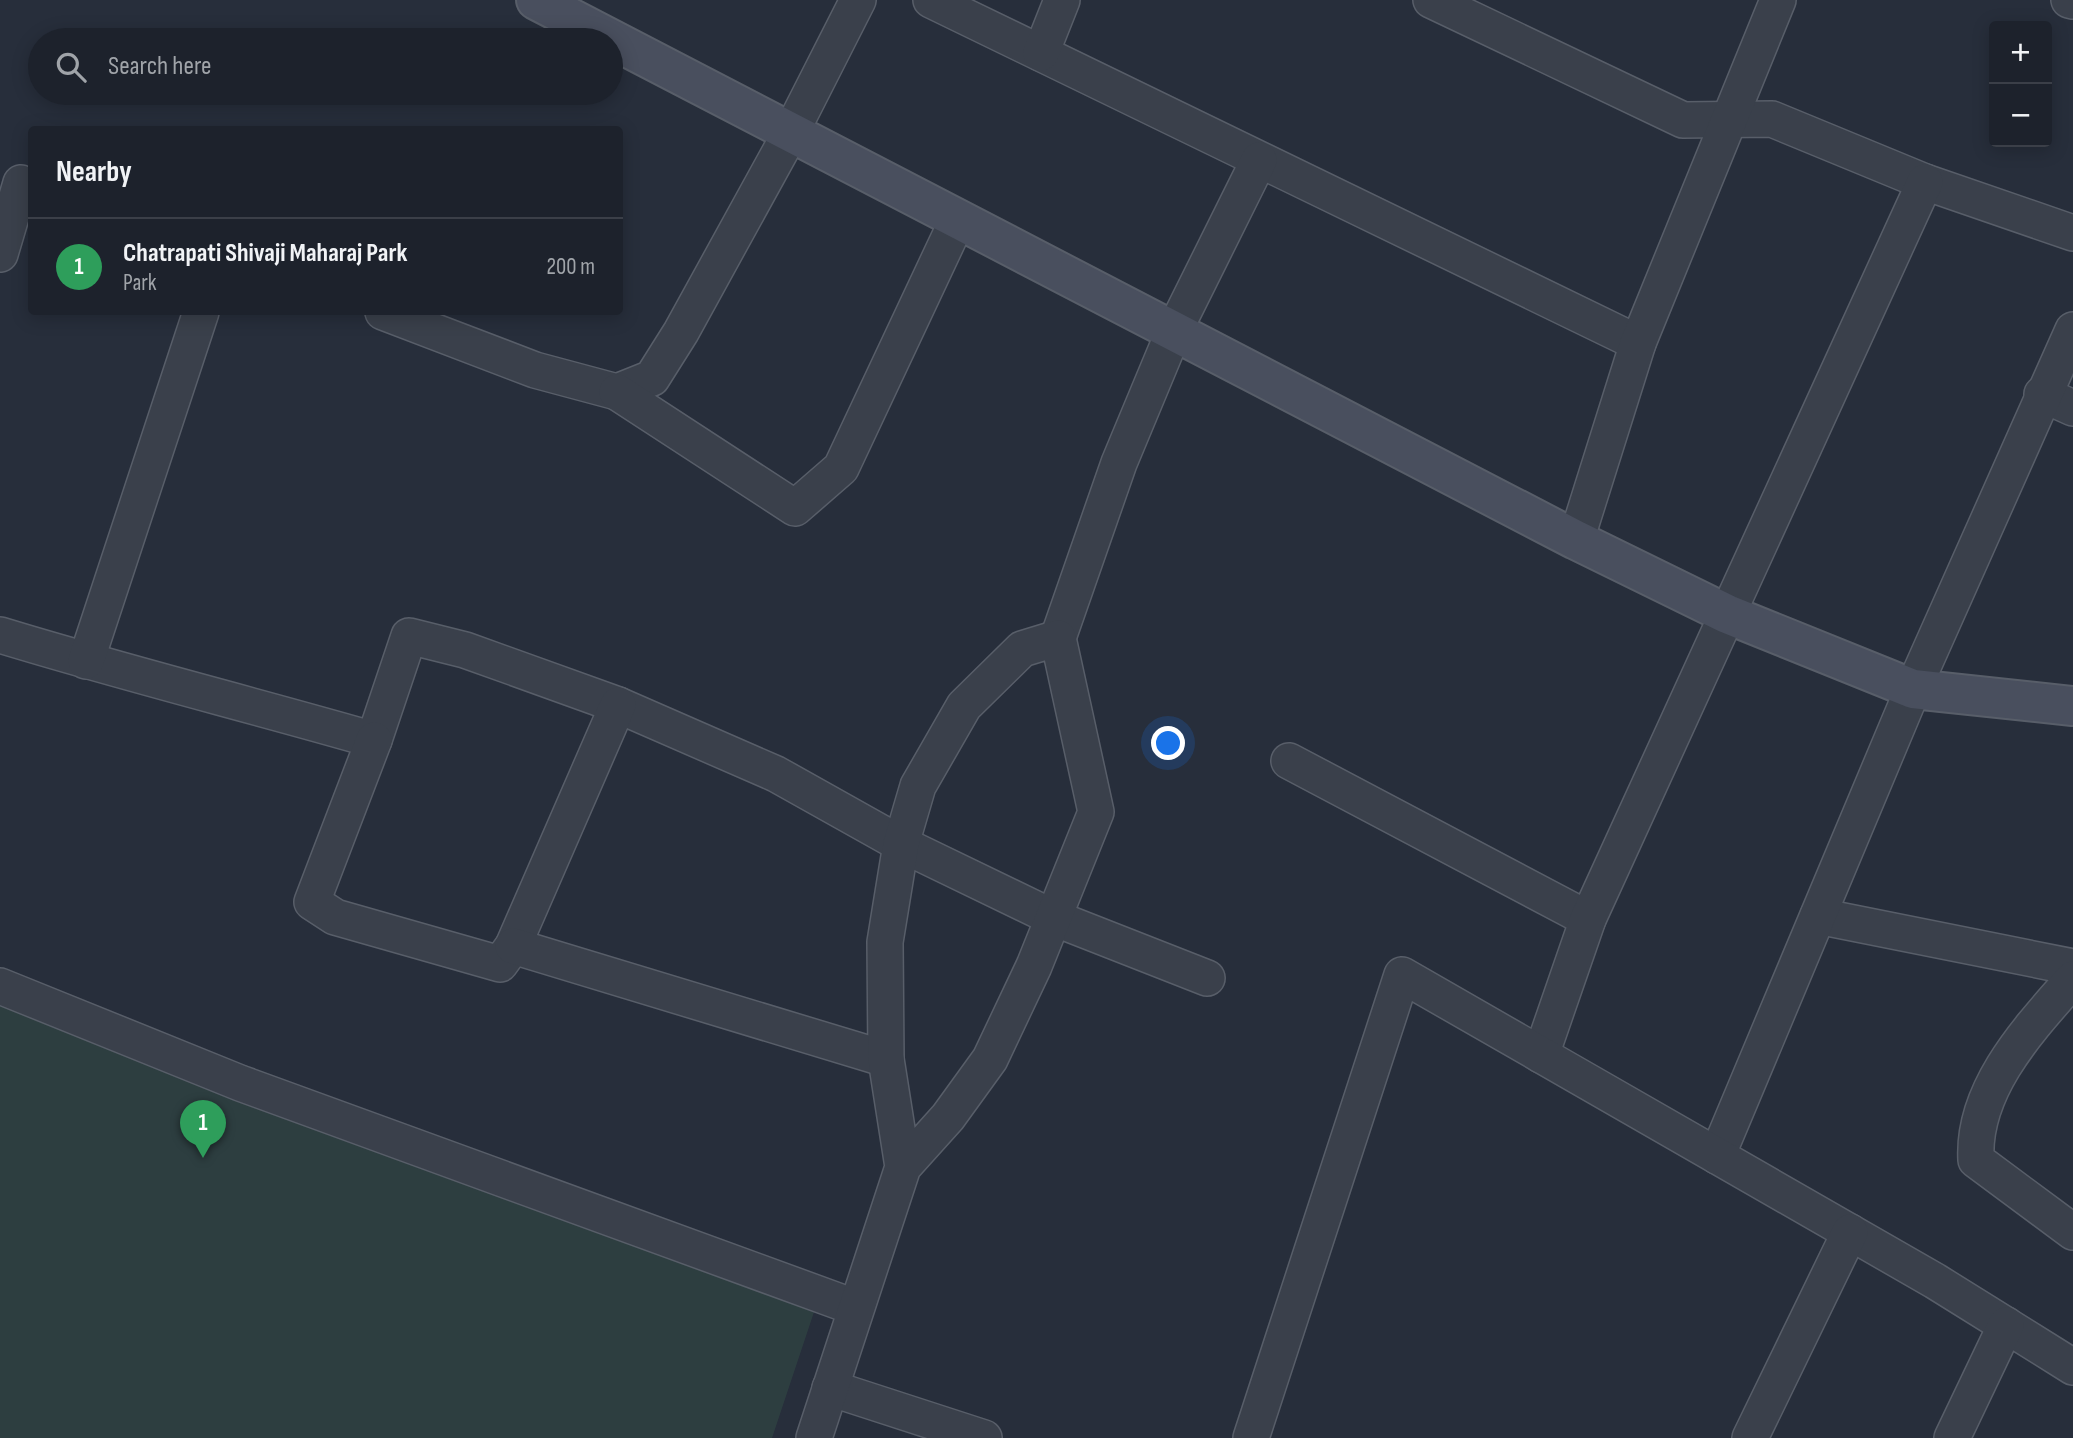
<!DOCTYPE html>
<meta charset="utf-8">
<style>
:root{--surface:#1d222c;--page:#2a2f38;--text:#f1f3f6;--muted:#a0a4a9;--line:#3b3f48;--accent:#96b0eb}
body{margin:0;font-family:"Sofia Sans Condensed",sans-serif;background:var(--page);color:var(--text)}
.controls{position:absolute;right:21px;top:21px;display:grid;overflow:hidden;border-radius:7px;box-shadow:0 4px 18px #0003}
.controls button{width:63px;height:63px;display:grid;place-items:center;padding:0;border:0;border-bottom:2px solid var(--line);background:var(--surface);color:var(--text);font:35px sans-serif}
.you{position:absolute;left:1169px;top:744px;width:24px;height:24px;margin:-18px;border:5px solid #fff;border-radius:50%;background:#1a73e8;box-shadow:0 0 0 10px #1a73e833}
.badge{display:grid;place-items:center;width:46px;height:46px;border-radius:50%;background:var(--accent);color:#fff;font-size:23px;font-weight:700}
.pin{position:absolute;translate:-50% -58px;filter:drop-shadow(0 2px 4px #0008)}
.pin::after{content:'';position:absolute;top:37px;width:24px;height:21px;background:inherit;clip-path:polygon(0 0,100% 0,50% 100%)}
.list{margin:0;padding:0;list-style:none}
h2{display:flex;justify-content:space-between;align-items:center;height:91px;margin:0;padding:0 28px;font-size:30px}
h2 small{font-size:23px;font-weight:400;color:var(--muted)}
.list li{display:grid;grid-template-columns:46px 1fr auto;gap:21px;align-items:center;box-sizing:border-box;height:98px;padding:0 28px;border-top:2px solid var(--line)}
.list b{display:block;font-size:26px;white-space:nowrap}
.list p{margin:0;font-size:23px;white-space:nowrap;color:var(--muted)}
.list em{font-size:23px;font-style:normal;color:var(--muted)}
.icon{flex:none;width:38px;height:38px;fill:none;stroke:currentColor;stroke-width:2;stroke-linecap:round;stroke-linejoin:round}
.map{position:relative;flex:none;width:2073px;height:1438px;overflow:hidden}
.search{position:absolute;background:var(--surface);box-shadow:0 4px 18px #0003;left:28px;top:28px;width:595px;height:77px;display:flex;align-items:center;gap:18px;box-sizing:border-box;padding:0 24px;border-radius:38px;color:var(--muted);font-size:26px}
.panel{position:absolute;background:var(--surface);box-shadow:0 4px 18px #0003;left:28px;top:126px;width:595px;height:189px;border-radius:7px}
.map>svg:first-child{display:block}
.green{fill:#2d3e40}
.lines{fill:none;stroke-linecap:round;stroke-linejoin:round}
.street-casing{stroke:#585e69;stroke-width:38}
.secondary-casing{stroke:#585e69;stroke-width:42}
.street{stroke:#3a404b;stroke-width:35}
.secondary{stroke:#494f5e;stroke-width:38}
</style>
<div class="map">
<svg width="2073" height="1438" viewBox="0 0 2073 1438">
<rect width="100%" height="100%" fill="#272e3b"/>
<polygon class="green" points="0,1003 814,1312 772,1438 0,1438"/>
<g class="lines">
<defs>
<g id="street">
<polyline points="931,0 1638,343"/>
<polyline points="1431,0 1683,120 1772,119 1925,182 2073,233"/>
<polyline points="2069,0 2073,1"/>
<polyline points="1041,53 1062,0"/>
<polyline points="0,254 21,183"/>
<polyline points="383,312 535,370 617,392 652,378 681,332 791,132 858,0"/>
<polyline points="617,392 795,508 841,468 958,219"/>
<polyline points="2042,394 2073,408"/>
<polyline points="1576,540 1638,343 1778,0"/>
<path d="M0 635C124 673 249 704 374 740L409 636 465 650 618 705 776 774 901 844 1054 918 1207 978"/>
<polyline points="1058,638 1119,463 1174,331 1259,160"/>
<polyline points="86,661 201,312"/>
<polyline points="374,740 312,902 335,917 500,964 513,946 618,705"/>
<polyline points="1289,761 1588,919"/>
<polyline points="1818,916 2073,967"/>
<polyline points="513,946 886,1059"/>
<path d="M2073 979C2029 1029 1972 1089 1976 1160L2073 1232"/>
<polyline points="0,986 240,1083 854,1307"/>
<polyline points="1541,1055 1588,919 1925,182"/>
<polyline points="1717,1156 1913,689 2073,330"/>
<polyline points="830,1388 984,1438"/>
<polyline points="814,1438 903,1167 948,1117 990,1059 1034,966 1096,812 1058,638 1022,649 964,706 918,786 901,844 885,942 886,1059 903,1167"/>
<polyline points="1251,1438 1402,975 1935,1281 2073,1367"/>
<polyline points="1750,1438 1850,1232"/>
<polyline points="1952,1438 2006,1325"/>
</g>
<polyline id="secondary" points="536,0 1576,540 1727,614 1913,689 2073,706"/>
</defs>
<use href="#street" class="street-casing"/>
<use href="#secondary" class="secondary-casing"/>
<use href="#street" class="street"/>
<use href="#secondary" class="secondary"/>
</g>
</svg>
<div class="controls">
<button>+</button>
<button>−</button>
</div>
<div class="you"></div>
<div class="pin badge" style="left:203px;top:1158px;background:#2e9e5b">1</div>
<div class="search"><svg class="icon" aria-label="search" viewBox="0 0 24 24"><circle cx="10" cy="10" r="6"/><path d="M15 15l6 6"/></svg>Search here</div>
<section class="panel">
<h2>Nearby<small></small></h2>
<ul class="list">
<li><span class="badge" style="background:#2e9e5b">1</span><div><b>Chatrapati Shivaji Maharaj Park</b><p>Park</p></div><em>200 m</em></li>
</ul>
</section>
</div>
